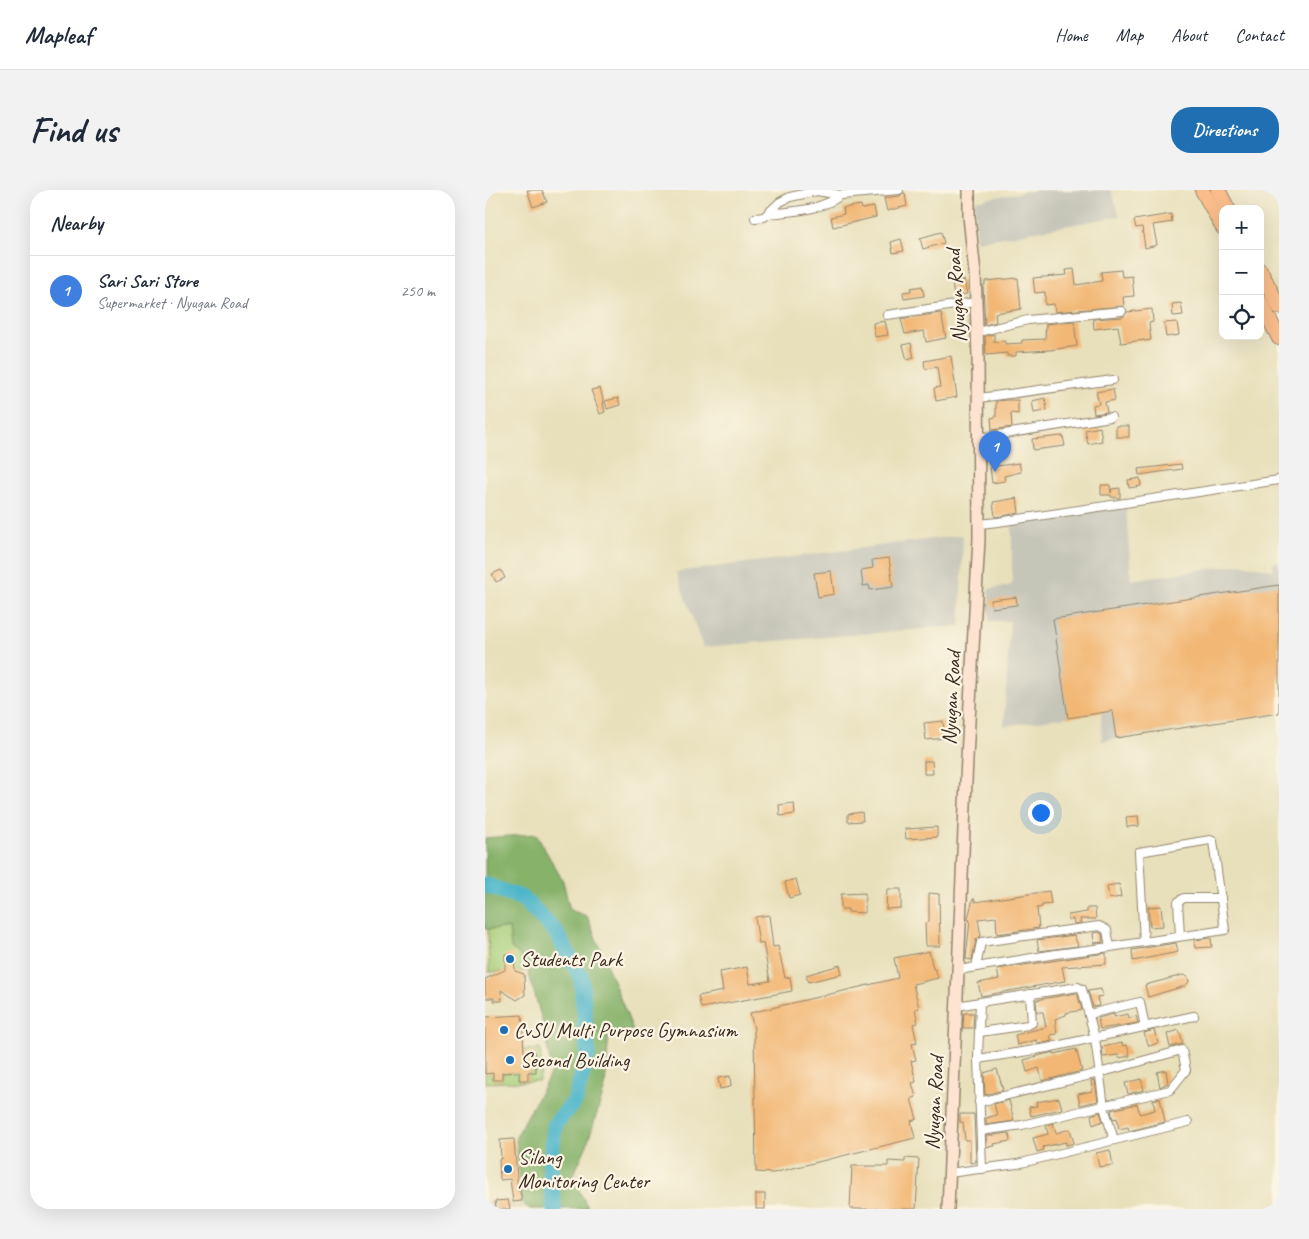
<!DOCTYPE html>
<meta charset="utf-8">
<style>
:root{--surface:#fff;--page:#f2f2f3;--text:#1f2937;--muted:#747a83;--line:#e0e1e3;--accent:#1f6fb2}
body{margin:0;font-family:Caveat,sans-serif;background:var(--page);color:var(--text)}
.controls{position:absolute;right:15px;top:15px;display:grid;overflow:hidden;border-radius:10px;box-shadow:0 5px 20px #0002}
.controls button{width:45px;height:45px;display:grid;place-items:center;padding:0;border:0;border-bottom:1px solid var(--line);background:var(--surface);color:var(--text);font:25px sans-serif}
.you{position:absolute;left:555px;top:622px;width:18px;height:18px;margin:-12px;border:4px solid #fff;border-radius:50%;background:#1a73e8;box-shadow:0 0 0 8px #1a73e833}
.badge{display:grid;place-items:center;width:32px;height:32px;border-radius:50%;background:var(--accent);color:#fff;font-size:16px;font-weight:700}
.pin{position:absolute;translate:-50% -41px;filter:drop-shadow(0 1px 2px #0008)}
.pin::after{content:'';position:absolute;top:26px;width:18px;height:15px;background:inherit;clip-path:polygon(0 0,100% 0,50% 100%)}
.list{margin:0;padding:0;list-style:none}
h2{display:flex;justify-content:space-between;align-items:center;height:65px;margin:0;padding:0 20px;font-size:21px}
h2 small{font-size:16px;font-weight:400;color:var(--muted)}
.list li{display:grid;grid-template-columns:32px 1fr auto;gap:15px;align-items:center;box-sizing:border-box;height:70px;padding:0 20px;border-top:1px solid var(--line)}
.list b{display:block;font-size:19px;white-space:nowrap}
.list p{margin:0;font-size:16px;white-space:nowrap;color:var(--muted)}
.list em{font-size:16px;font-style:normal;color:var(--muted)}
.icon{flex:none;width:28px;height:28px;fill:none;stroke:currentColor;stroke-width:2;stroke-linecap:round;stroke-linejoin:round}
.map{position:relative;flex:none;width:794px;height:1019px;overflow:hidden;border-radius:20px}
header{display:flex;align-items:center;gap:30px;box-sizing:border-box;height:70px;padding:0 25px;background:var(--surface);border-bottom:1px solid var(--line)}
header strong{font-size:24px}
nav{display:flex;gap:28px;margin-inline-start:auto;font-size:18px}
.intro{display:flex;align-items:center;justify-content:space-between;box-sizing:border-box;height:120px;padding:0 30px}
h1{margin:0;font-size:35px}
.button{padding:12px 22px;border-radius:20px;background:var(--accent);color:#fff;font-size:18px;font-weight:700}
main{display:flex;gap:30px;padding:0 30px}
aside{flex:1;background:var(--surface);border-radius:20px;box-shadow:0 5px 20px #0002}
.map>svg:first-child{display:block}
.built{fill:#d7d1b1}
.industrial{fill:#c5c5b8}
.green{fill:#a8cf7a;stroke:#727c4c}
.forest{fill:#86b26a;stroke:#606e44}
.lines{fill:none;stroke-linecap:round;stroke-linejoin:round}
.river{stroke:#4db6ca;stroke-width:16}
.building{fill:#f2b775}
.street-casing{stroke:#92856c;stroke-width:10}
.secondary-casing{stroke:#92856c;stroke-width:14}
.highway-casing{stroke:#92856c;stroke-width:16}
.street{stroke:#fff;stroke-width:8}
.secondary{stroke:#fde4d0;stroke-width:11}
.highway{stroke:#f9bc8a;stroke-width:14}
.poi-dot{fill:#1f6fb2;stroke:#fcf5e5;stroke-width:2}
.labels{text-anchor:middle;stroke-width:4.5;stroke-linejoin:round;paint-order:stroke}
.street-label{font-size:21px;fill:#3b2a1e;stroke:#fcf5e5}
.poi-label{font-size:21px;fill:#3b2a1e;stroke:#fcf5e5;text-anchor:start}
</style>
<header>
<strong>Mapleaf</strong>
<nav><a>Home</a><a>Map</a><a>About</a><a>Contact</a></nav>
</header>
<div class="intro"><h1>Find us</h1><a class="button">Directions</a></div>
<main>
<aside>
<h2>Nearby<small></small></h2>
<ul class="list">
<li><span class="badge" style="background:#3f7fe0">1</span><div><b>Sari Sari Store</b><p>Supermarket · Nyugan Road</p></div><em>250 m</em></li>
</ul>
</aside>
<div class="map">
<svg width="794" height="1019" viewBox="0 0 794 1019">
<rect width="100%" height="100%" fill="#fcf5e5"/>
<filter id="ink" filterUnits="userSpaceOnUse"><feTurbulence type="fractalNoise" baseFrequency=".02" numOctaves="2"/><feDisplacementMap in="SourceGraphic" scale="10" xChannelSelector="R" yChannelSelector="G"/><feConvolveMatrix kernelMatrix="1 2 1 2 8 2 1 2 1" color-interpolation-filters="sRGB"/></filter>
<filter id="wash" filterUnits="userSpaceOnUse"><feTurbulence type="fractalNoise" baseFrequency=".0096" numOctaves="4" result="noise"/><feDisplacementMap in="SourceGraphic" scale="20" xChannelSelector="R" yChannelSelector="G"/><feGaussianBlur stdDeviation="1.12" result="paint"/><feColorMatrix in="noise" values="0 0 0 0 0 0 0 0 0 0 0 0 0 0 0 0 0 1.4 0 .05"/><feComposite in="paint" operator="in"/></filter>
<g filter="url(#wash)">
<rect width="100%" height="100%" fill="#e8e0bb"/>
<polygon class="built" points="37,1011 39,1019 0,1019 0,1012"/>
<g class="industrial">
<polygon points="549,0 626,0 635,26 491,52 490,11"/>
<polygon points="641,316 646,390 756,374 789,380 787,373 794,372 794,523 617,551 616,522 519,536 525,431 504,431 504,399 527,395 527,334"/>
<polygon points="478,345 475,436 218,457 191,382"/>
</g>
<g class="green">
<polygon points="24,738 26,758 34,764 43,781 4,782 3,739"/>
<polygon points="55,859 57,880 54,891 0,893 0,878 0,884 8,883 9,890 17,890 17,883 34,882 34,890 43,890 43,882 51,882 50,862 0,863 0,861"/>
</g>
<polygon class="forest" points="51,644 78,691 85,720 102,726 148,840 124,843 120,897 102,955 87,988 104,1019 43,1019 37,1011 31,947 67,881 57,830 43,781 34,764 26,758 24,738 0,739 0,648"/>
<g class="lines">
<polyline class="river" points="0,695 37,708 70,741 96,787 103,863 90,911 70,934 65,976 69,1019"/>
</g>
<g id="blocks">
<g class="building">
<polygon points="42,0 57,0 62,12 48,17"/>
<polygon points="418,3 420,3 422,16 402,21 399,8 415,6"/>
<polygon points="376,15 377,19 389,17 391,27 348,37 346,27 359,24 358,18"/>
<polygon points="686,24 687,32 668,35 672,55 660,58 657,37 651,38 649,30"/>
<polygon points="456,42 459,53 438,59 435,48"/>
<polygon points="416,49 419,61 408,63 406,52"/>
<polygon points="589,79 591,95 617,91 616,82 636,80 637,87 647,86 649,106 638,107 639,116 570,122 569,114 560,115 560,102 550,103 548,88 582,85 581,80"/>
<polygon points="533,88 536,119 510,123 511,132 500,135 498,95 500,95 500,91"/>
<polygon points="479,90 482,104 469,106 467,92"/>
<polygon points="437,96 439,106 419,109 418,102 426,101 426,98"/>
<polygon points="696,113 698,125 688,126 687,114"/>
<polygon points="667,119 668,132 664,133 666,150 659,151 659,150 636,153 633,136 609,139 608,129 638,127 642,122"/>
<polygon points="456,123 461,148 441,152 439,141 420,144 416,129"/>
<polygon points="400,131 403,145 390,147 388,133"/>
<polygon points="589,131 592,156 565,160 531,162 531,166 522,166 522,163 501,165 500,146 501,146 509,144 509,152 520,151 520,154 537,153 537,150 560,149 561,134"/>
<polygon points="692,132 694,145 681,147 679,133"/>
<polygon points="426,153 429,168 422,170 418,155"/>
<polygon points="466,166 472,207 451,211 449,198 455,197 452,177 440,179 439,171"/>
<polygon points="115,198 119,213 118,213 120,222 115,224 106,200"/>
<polygon points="628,199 630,210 620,212 622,222 609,224 608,215 614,214 611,202"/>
<polygon points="133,208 135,215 122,219 120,211"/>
<polygon points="560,208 562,220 549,223 547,211"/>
<polygon points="521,210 533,210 533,224 526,223 527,237 507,240 506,228 511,227 511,211"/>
<rect x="631" y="236" width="13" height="11"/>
<polygon points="615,237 617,251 603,254 600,240"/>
<polygon points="578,246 580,256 548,260 547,249"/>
<polygon points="534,273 536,282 519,286 520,291 507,293 505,277"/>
<polygon points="696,274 697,279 654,285 653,279"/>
<polygon points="655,288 656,296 644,298 643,290"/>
<polygon points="616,295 625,295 626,303 627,299 635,298 635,308 626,307 626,305 616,305"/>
<polygon points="532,308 534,323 510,327 508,312"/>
<polygon points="404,368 408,397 385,400 384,395 378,396 376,380 388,378 387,370"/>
<polygon points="16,380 20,388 11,392 7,384"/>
<polygon points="346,381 349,404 333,407 329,383"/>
<polygon points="794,395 794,523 631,548 627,521 583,528 568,429"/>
<polygon points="531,407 532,415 507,418 506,410"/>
<polygon points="458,531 460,548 441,550 439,533"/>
<polygon points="439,571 447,571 448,584 439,584"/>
<polygon points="309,613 310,624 295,626 294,615"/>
<polygon points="377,622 378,631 363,632 363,624"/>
<polygon points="653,626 654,636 642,637 641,627"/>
<polygon points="452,637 452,647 421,649 420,639"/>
<polygon points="311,689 315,705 304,708 300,692"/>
<polygon points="634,694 636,707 624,709 622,696"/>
<polygon points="402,699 416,699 416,718 401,719"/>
<polygon points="564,701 566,714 557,715 557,717 552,718 554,738 512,744 511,727 493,729 496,746 491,750 487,770 481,769 485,730 483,730 483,728 488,709 490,709 490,712"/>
<polygon points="380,703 380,723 363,722 363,719 356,719 356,704"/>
<polygon points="444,703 454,704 455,756 441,756 440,733 444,732"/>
<polygon points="676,716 678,736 665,737 663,717"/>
<polygon points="602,718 610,718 611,729 595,729 596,733 589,734 588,729 583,730 583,725 602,722"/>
<polygon points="284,725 288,757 293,756 300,788 305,787 307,801 216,818 213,806 238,801 235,782 262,777 265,794 285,791 278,753 274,754 270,727"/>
<polygon points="614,742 617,744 618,752 609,753 608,743"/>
<polygon points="589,745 593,756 554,761 552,750"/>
<polygon points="726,748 727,757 710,758 709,750"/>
<polygon points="691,753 693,762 648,771 647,760"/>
<polygon points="444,761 448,779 450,779 453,788 428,794 434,818 430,819 433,833 428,834 432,853 427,854 431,870 426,871 431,892 427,893 431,907 426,909 432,929 426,931 430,948 288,983 271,982 269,839 265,823 413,788 409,768"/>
<polygon points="621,763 621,774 577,777 580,791 496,806 493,793 514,789 512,779"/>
<polygon points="20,764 29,764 30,781 39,784 40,805 32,810 16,800 17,811 9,811 9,808 0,808 0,789 20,780"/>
<polygon points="355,775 357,784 323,792 321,785"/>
<polygon points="698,785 703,787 704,792 700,796 663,807 660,795"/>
<polygon points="616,799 618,806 612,807 614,816 608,817 603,801"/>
<polygon points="592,803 597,820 581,823 581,825 570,829 572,844 565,845 567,851 553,854 552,850 532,855 530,845 561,837 558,822 552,822 551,810"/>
<polygon points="479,823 489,823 488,838 478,838"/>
<polygon points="629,824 629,827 643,824 644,828 651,826 653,833 615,839 613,828"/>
<polygon points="37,825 39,862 50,862 51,882 43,882 43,890 34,890 34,882 17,883 17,890 8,890 8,883 0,884 0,827"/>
<polygon points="669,840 673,853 664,856 659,843"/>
<polygon points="694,840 698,854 685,857 682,844"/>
<polygon points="637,853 638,856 642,855 645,866 634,868 633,865 618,867 617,857"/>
<polygon points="591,859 597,881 557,891 554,878 542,882 539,870 556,865 569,862 569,864"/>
<polygon points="512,879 518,900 500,905 499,883"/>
<polygon points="681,880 683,893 675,897 672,882"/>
<polygon points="245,886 246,896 245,897 235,899 233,888"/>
<polygon points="656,889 659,900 643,904 640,893"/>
<polygon points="610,890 613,911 595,915 593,904 607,901 606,891"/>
<polygon points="574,908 577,919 546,926 544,917 552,916 551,912"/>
<polygon points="675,908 680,932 644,941 643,937 634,939 632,928 628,929 626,920 652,914 655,924 670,920 668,910"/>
<polygon points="524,910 529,931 501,935 501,928 512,925 509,914"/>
<polygon points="615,922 618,931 608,935 606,925"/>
<polygon points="475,924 489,924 491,972 485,973 485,950 480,950 478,932 475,932"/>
<polygon points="568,933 571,943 585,939 589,953 581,955 581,952 558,957 559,960 552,962 548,948 563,944 561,935"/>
<polygon points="524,943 525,951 509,954 510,956 502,957 501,946"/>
<polygon points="29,949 33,1001 35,1000 37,1011 28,1012 25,989 15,990 14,969 16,969 15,950"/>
<polygon points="625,960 628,975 614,977 611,963"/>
<polygon points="420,968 434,969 431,1019 365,1019 367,976 403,976 403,971 420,972"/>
<rect x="271" y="1004" width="9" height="15"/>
<polygon points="23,1010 25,1019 11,1019 10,1011"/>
</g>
</g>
</g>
<g filter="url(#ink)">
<use href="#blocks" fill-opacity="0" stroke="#92856c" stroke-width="1"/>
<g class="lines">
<defs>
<g id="street">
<path d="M283 24C308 21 335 21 356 5"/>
<polyline points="270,28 279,27 295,12 305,7 332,1 356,5 414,0"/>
<polyline points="402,125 491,112"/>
<polyline points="493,142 543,130 637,121"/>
<polyline points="494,208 628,190"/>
<polyline points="494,248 626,227"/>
<polyline points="494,334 513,332 794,290"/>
<polygon points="614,736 622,740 625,757 571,764 491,777 496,752"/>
<polyline points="695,745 693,712 699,708 736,708"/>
<polyline points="625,757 740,740 728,651 725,650 654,662 659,752"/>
<polyline points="474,780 491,777"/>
<polyline points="472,816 495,812"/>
<polyline points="604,824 655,812 660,837"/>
<polyline points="495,842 543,835 547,833 545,804"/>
<polyline points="493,869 495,812 593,797 597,799 610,848 619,917 629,950"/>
<polyline points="494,912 614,883 697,860 701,880 685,900 537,935 496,941"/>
<polyline points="497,979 493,869 562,858 709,826"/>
<polyline points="464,983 532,974 703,932"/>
</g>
<polyline id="secondary" points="463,1019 482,568 494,349 493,166 490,84 484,26 484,0"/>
<g id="highway">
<polyline points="717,0 738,38"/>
<polyline points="733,0 743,19"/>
<polyline points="775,80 794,117"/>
<polyline points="775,111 794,148"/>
</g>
</defs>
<use href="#street" class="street-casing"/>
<use href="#secondary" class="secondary-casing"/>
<use href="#highway" class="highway-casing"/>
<use href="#street" class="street"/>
<use href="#secondary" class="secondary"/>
<use href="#highway" class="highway"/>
</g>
</g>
<g class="poi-dot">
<circle cx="25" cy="769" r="5"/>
<circle cx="19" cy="840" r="5"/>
<circle cx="25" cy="870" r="5"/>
<circle cx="23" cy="979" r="5"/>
</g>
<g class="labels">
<g class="street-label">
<text transform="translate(471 106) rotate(-94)" y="7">Nyugan Road</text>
<text transform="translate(466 508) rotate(-87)" y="7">Nyugan Road</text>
<text transform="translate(449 913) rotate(-87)" y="7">Nyugan Road</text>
</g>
<g class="poi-label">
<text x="35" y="776">Students Park</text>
<text x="29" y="847">CvSU Multi Purpose Gymnasium</text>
<text x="35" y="877">Second Building</text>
<text x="33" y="974">Silang<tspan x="33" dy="24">Monitoring Center</tspan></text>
</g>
</g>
</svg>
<div class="controls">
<button>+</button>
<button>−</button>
<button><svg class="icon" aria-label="locate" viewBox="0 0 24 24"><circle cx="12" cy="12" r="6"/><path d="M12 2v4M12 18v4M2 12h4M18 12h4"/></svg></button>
</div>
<div class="you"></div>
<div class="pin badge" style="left:510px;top:282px;background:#3f7fe0">1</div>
</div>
</main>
